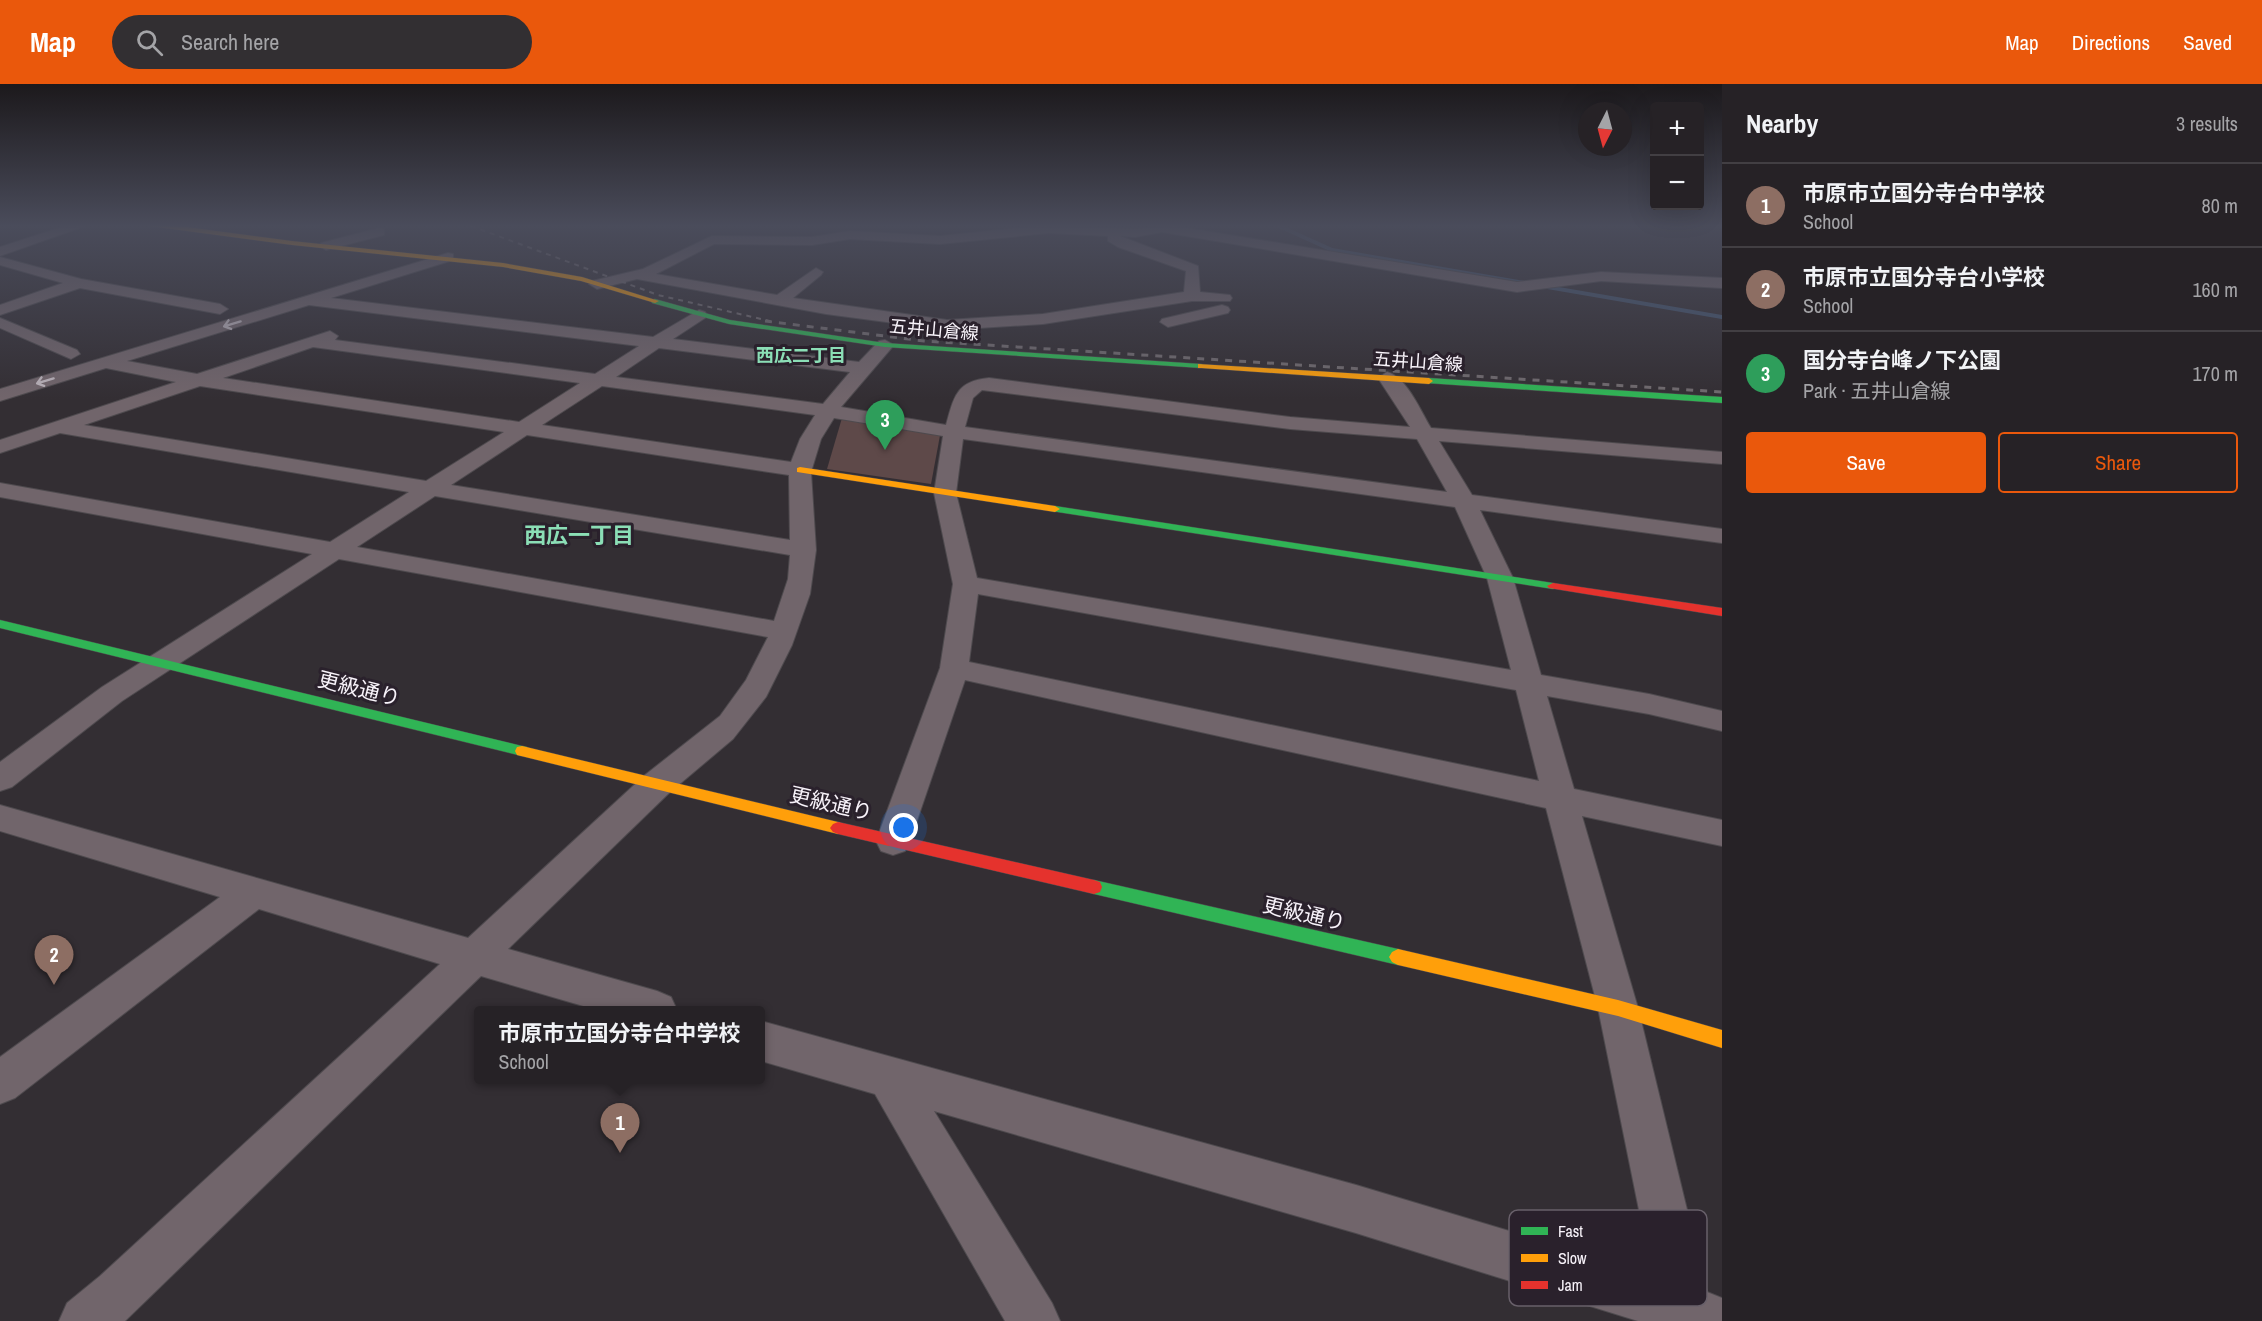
<!DOCTYPE html>
<meta charset="utf-8">
<style>
:root{--surface:#262226;--page:#322f32;--text:#f1f3f6;--muted:#a4a4a7;--line:#423f43;--accent:#ea580c}
body{margin:0;font-family:"Archivo Narrow","Noto Sans JP",sans-serif;background:var(--page);color:var(--text)}
.controls{position:absolute;right:18px;top:18px;display:grid;overflow:hidden;border-radius:6px;box-shadow:0 6px 24px #0002}
.controls button{width:54px;height:54px;display:grid;place-items:center;padding:0;border:0;border-bottom:2px solid var(--line);background:var(--surface);color:var(--text);font:30px sans-serif}
.compass{position:absolute;left:1578px;top:18px;width:54px;height:54px;border-radius:50%;background:var(--surface);box-shadow:0 6px 24px #0002;rotate:186deg}
.you{position:absolute;left:904px;top:744px;width:21px;height:21px;margin:-15px;border:4px solid #fff;border-radius:50%;background:#1a73e8;box-shadow:0 0 0 9px #1a73e833}
.badge{display:grid;place-items:center;width:39px;height:39px;border-radius:50%;background:var(--accent);color:#fff;font-size:20px;font-weight:700}
.pin{position:absolute;translate:-50% -50px;filter:drop-shadow(0 2px 3px #0008)}
.pin::after{content:'';position:absolute;top:32px;width:21px;height:18px;background:inherit;clip-path:polygon(0 0,100% 0,50% 100%)}
.popup{position:absolute;left:474px;top:922px;width:291px;height:78px;box-sizing:border-box;display:grid;place-content:center;border-radius:6px;background:var(--surface);filter:drop-shadow(0 2px 4px #0005);font-size:20px;white-space:nowrap;color:var(--muted)}
.popup b{font-size:22px;color:var(--text)}
.popup::after{content:'';position:absolute;left:50%;top:100%;margin-left:-12px;border:12px solid transparent;border-top-color:var(--surface)}
.list{margin:0;padding:0;list-style:none}
h2{display:flex;justify-content:space-between;align-items:center;height:78px;margin:0;padding:0 24px;font-size:26px}
h2 small{font-size:20px;font-weight:400;color:var(--muted)}
.list li{display:grid;grid-template-columns:39px 1fr auto;gap:18px;align-items:center;box-sizing:border-box;height:84px;padding:0 24px;border-top:2px solid var(--line)}
.list b{display:block;font-size:22px;white-space:nowrap}
.list p{margin:0;font-size:20px;white-space:nowrap;color:var(--muted)}
.list em{font-size:20px;font-style:normal;color:var(--muted)}
.actions{display:flex;gap:12px;padding:18px 24px}
.actions a{flex:1;padding:14px 0;border:2px solid var(--accent);border-radius:6px;text-align:center;font-size:21px;color:var(--accent)}
.actions .main{background:var(--accent);color:#fff}
.icon{flex:none;width:33px;height:33px;fill:none;stroke:currentColor;stroke-width:2;stroke-linecap:round;stroke-linejoin:round}
.map{position:relative;flex:none;width:1722px;height:1237px;overflow:hidden}
header{display:flex;align-items:center;gap:36px;box-sizing:border-box;height:84px;padding:0 30px;background:var(--accent);color:#fff}
header strong{font-size:28px}
nav{display:flex;gap:33px;margin-inline-start:auto;font-size:21px}
.search{width:420px;height:54px;background:var(--page);display:flex;align-items:center;gap:15px;box-sizing:border-box;padding:0 21px;border-radius:33px;color:var(--muted);font-size:22px}
main{display:flex}
aside{flex:1;background:var(--surface)}
.map>svg:first-child{display:block}
.green{fill:#5e4949}
.lines{fill:none;stroke-linecap:round;stroke-linejoin:round}
.stream{stroke:#43546d;stroke-width:4}
.street-casing{stroke:#4e4a4e;stroke-width:2}
.fast-casing{stroke:#4e4a4e;stroke-width:1}
.slow-casing{stroke:#4e4a4e;stroke-width:1}
.jam-casing{stroke:#4e4a4e;stroke-width:1}
.street{fill:#71656b;fill-rule:evenodd}
.fast{fill:#30b455;fill-rule:evenodd}
.slow{fill:#ff9f0a;fill-rule:evenodd}
.jam{fill:#e5322d;fill-rule:evenodd}
.rail-far1{stroke:#706a6e;stroke-width:2;stroke-dasharray:5 5;stroke-linecap:butt}
.rail{stroke:#706a6e;stroke-width:3;stroke-dasharray:7 7;stroke-linecap:butt}
.oneway{stroke:#bbb3ba}
.labels{text-anchor:middle;stroke-width:6;stroke-linejoin:round;paint-order:stroke}
.far-street-label{font-size:18px;fill:#f8f3fa;stroke:#2a212c}
.far-neighbourhood-label{font-size:18px;font-weight:bold;fill:#8bdeb6;stroke:#2a212c}
.street-label{font-size:21px;fill:#f8f3fa;stroke:#2a212c}
.neighbourhood-label{font-size:22px;font-weight:bold;fill:#8bdeb6;stroke:#2a212c}
.key{fill:#2a212c;stroke:#68606a;stroke-width:1.5}
.key-label{font-size:16px;fill:#f8f3fa}
</style>
<header>
<strong>Map</strong>
<div class="search"><svg class="icon" aria-label="search" viewBox="0 0 24 24"><circle cx="10" cy="10" r="6"/><path d="M15 15l6 6"/></svg>Search here</div>
<nav><a>Map</a><a>Directions</a><a>Saved</a></nav>
</header>
<main>
<div class="map">
<svg width="1722" height="1237" viewBox="0 0 1722 1237">
<rect width="100%" height="100%" fill="#332e33"/>
<polygon class="green" points="842,334 941,346 931,400 827,385"/>
<g class="lines">
<polyline class="stream" points="1279,142 1332,166 1722,233"/>
<defs>
<g id="street">
<polygon points="65,142 85,142 0,172 0,163"/>
<path d="M1037 142 1135 145 1175 142 1517 198 1601 188 1722 194V204L1601 197 1517 208 1162 148 1135 153 1120 152 1198 182 1200 208 1230 211 1232 214 1230 217H1192L1043 240 947 246 826 230 637 195 597 205 589 200 592 197 643 185 712 152 812 153 850 147 940 152ZM1049 149 1108 152V157L1118 163 1186 187 1184 208 1043 230 947 236 793 214 821 191 823 188 816 184 777 211 656 190 714 160 812 161 850 155 940 160Z"/>
<polygon points="379,144 384,145 384,151 326,166 319,162 321,159"/>
<path d="M448 169 453 170V176L331 214 653 253 699 226 705 228 707 231 705 234 673 255 859 278 879 257 885 256 894 261 841 323 946 341C954 313 956 297 989 294L1290 333 1410 343 1378 294 1387 288C1407 293 1421 328 1431 344L1722 368V380L1439 357 1472 411 1722 445V459L1480 426 1513 494 1541 591 1649 610 1722 627V647L1649 630 1547 612 1574 705 1722 736V762L1582 732 1638 924 1707 1208 1722 1214V1237H1638L1356 1149 934 1027 1052 1219 1060 1237H1005L875 1010 761 977V937L1356 1101 1652 1190 1598 924 1546 724 965 596 910 757 905 767 893 771 881 767 876 757 940 584 953 500 934 409 943 352 834 334 821 355 811 388 816 466 810 510 792 561 766 613 733 655 669 709 508 865 657 907 671 913 677 926H597L481 892 125 1237H59L67 1219 100 1192 440 880 259 825 15 1014 0 1020V973L220 813 0 747V721L468 854 645 691 720 632 746 596 768 553 339 475 122 617 12 703 0 707V678L102 603 312 470 0 413V399L330 458 409 408 60 349 0 369V356L176 298 106 284 0 317V305ZM309 221 639 262 595 290 335 256 338 252 330 247 197 290 127 277ZM313 263 580 299 519 338 223 294ZM659 264 850 288 823 320 616 293ZM200 302 504 348 426 397 84 341ZM602 302 815 331 800 355 791 378 542 341ZM982 306 1290 345 1417 355 1447 408 965 343 973 314ZM527 351 789 391 790 456 451 401ZM963 355 1455 423 1487 494 1511 586 977 494 956 409ZM435 412 790 471 788 495 774 537 357 463ZM978 510 1516 606 1539 697 969 578Z"/>
<polygon points="0,173 81,195 220,220 228,225 220,230 80,204 0,231 0,221 63,199 0,181"/>
<polygon points="1222,221 1228,223 1230,226 1228,229 1168,243 1160,238 1162,235"/>
<polygon points="0,234 77,266 80,270 71,275 0,244"/>
</g>
<g id="fast">
<polygon points="655,215 730,236 885,259 1201,280 1205,282 1201,284 885,263 729,240 652,219 651,217"/>
<polygon points="1429,294 1722,313 1722,319 1426,299 1425,297"/>
<polygon points="1055,422 1553,499 1559,502 1553,505 1051,427 1051,423"/>
<polygon points="0,536 522,662 527,663 529,667 527,671 522,672 0,544"/>
<polygon points="1094,796 1398,865 1404,868 1407,873 1404,878 1398,881 1094,810 1088,808 1086,803 1088,798"/>
</g>
<g id="slow">
<polygon points="149,142 187,143 292,157 503,179 582,193 659,217 655,219 581,197 503,183 292,161"/>
<polygon points="1198,280 1429,294 1433,297 1429,300 1201,284 1198,284"/>
<polygon points="800,383 1055,422 1060,425 1055,428 797,388 797,384"/>
<polygon points="522,662 838,738 843,740 846,744 843,748 838,750 517,671 515,667 517,663"/>
<polygon points="1398,865 1618,916 1722,946 1722,964 1618,932 1398,881 1392,878 1389,873 1392,868"/>
</g>
<g id="jam">
<polygon points="1553,499 1722,524 1722,532 1549,504 1547,502"/>
<polygon points="838,738 1094,796 1100,798 1102,803 1100,808 1094,810 838,750 833,748 830,744 833,740"/>
</g>
</defs>
<use href="#street" class="street-casing"/>
<use href="#fast" class="fast-casing"/>
<use href="#slow" class="slow-casing"/>
<use href="#jam" class="jam-casing"/>
<use href="#street" class="street"/>
<use href="#fast" class="fast"/>
<use href="#slow" class="slow"/>
<use href="#jam" class="jam"/>
<polyline class="rail-far1" points="471,142 658,211 774,238"/>
<polyline class="rail" points="765,237 924,257 1722,308"/>
</g>
<defs><path id="oneway-shaft" d="M-6 0H5M1.5-3L5.5 0L1.5 3" fill="none" stroke-width="1.6" stroke-linecap="round" stroke-linejoin="round" transform="scale(1.5)"/></defs>
<g class="oneway">
<use href="#oneway-shaft" transform="translate(232 240) rotate(163)"/>
<use href="#oneway-shaft" transform="translate(45 297) rotate(163)"/>
</g>
<linearGradient id="sky" x2="0" y2="1"><stop stop-color="#1c191c"/><stop offset="0.45" stop-color="#4a4c5b"/><stop offset="1" stop-color="#4a4c5b" stop-opacity="0"/></linearGradient>
<rect width="1722" height="315" fill="url(#sky)"/>
<g class="labels">
<g class="far-street-label">
<text transform="translate(934 246) rotate(5)" y="6">五井山倉線</text>
<text transform="translate(1418 278) rotate(4)" y="6">五井山倉線</text>
</g>
<g class="far-neighbourhood-label">
<text x="801" y="278">西広二丁目</text>
</g>
<g class="street-label">
<text transform="translate(359 605) rotate(14)" y="7">更級通り</text>
<text transform="translate(831 720) rotate(13)" y="7">更級通り</text>
<text transform="translate(1304 830) rotate(13)" y="7">更級通り</text>
</g>
<g class="neighbourhood-label">
<text x="579" y="459">西広一丁目</text>
</g>
</g>
<rect x="1509" y="1126" width="198" height="96" rx="9" class="key"/>
<rect x="1521" y="1143" width="27" height="8" fill="#30b455"/>
<rect x="1521" y="1170" width="27" height="8" fill="#ff9f0a"/>
<rect x="1521" y="1197" width="27" height="8" fill="#e5322d"/>
<g class="key-label">
<text x="1558" y="1153">Fast</text>
<text x="1558" y="1180">Slow</text>
<text x="1558" y="1207">Jam</text>
</g>
</svg>
<div class="controls">
<button>+</button>
<button>−</button>
</div>
<svg class="compass" viewBox="-18 -18 36 36"><path d="M0-13l5 13h-10z" fill="#e53935"/><path d="M0 13l5-13h-10z" fill="#a4a4a7"/></svg>
<div class="you"></div>
<div class="pin badge" style="left:620px;top:1069px;background:#8d6e63">1</div>
<div class="popup"><b>市原市立国分寺台中学校</b>School</div>
<div class="pin badge" style="left:54px;top:901px;background:#8d6e63">2</div>
<div class="pin badge" style="left:885px;top:366px;background:#2e9e5b">3</div>
</div>
<aside>
<h2>Nearby<small>3 results</small></h2>
<ul class="list">
<li><span class="badge" style="background:#8d6e63">1</span><div><b>市原市立国分寺台中学校</b><p>School</p></div><em>80 m</em></li>
<li><span class="badge" style="background:#8d6e63">2</span><div><b>市原市立国分寺台小学校</b><p>School</p></div><em>160 m</em></li>
<li><span class="badge" style="background:#2e9e5b">3</span><div><b>国分寺台峰ノ下公園</b><p>Park · 五井山倉線</p></div><em>170 m</em></li>
</ul>
<div class="actions"><a class="main">Save</a><a>Share</a></div>
</aside>
</main>
